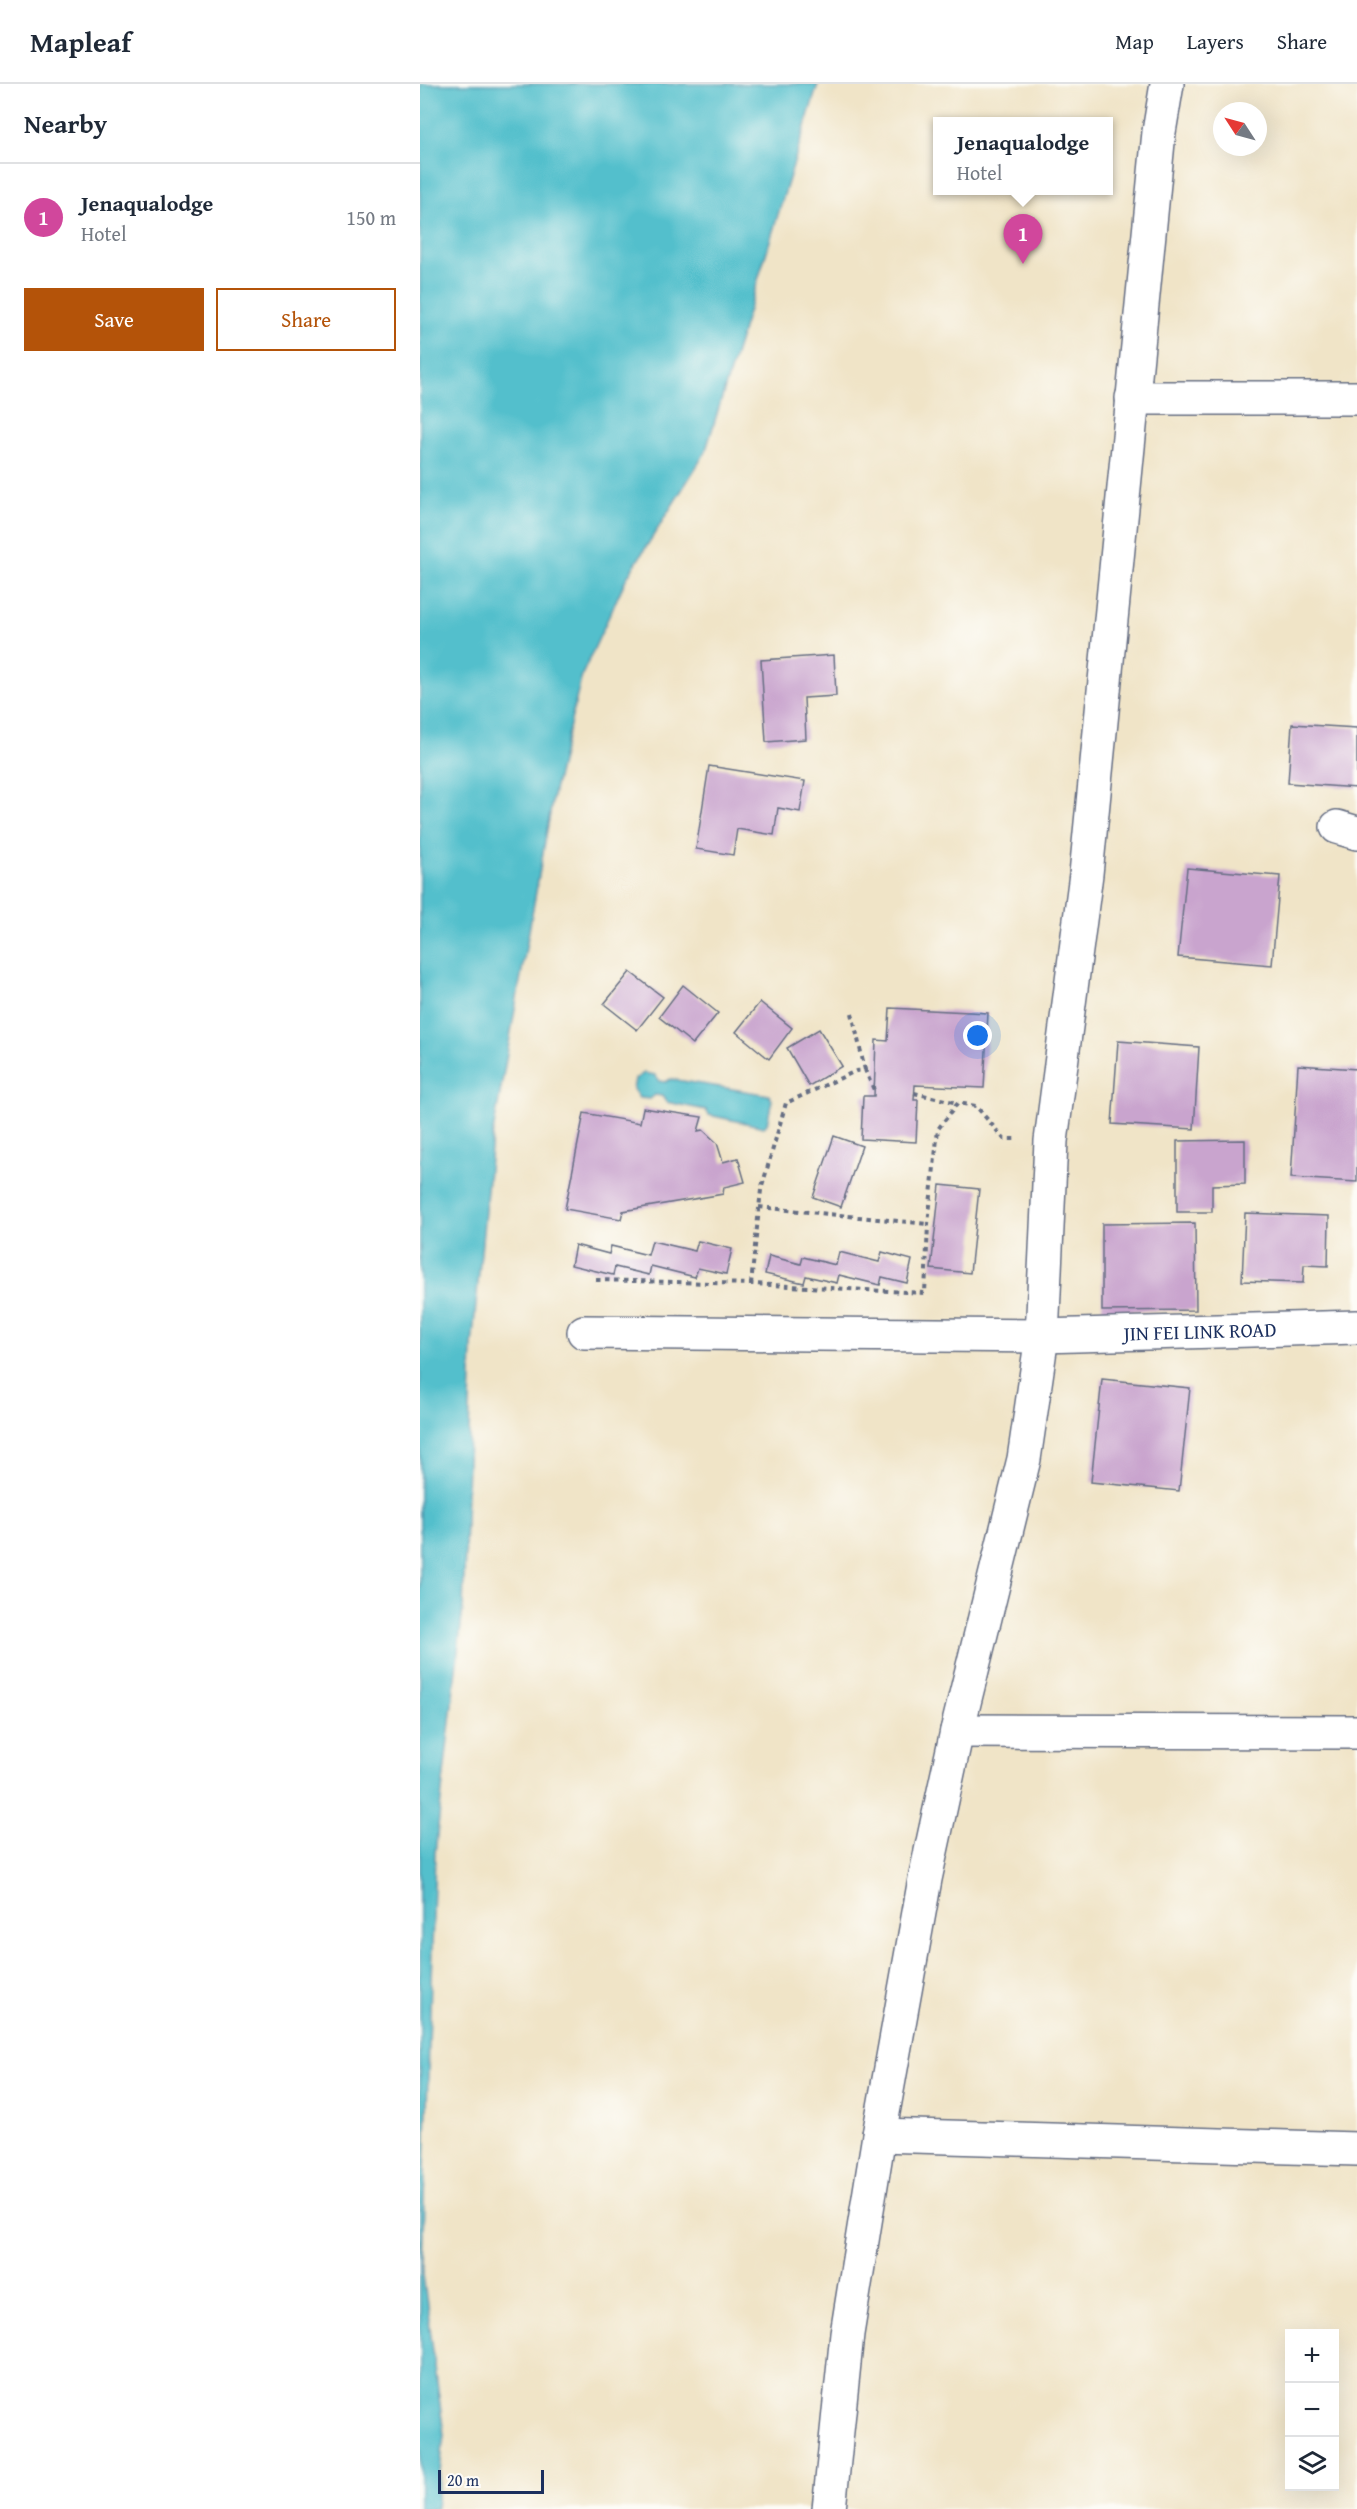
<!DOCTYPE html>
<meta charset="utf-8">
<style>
:root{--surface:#fff;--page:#f6f6f7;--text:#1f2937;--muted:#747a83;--line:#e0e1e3;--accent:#b45309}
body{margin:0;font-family:"Gentium Book Plus",serif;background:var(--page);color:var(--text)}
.controls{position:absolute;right:18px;bottom:18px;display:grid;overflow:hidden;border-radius:0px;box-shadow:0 6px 24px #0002}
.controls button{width:54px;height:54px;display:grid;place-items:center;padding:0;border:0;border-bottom:2px solid var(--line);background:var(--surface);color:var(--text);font:30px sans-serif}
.compass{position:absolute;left:793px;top:18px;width:54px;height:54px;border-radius:50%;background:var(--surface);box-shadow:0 6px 24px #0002;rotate:306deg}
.scale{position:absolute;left:18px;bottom:15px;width:106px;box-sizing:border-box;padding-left:6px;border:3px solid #1b2f5e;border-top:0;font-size:16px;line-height:21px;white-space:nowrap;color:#1b2f5e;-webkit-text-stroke:4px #fdfcf7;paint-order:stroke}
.you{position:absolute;left:558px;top:952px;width:21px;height:21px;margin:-15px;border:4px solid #fff;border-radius:50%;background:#1a73e8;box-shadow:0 0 0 9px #1a73e833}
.badge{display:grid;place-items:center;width:39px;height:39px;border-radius:50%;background:var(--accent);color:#fff;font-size:20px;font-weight:700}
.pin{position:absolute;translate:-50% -50px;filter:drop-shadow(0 2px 3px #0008)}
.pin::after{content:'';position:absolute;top:32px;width:21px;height:18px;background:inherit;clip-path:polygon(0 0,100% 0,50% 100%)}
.popup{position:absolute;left:513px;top:33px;width:180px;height:78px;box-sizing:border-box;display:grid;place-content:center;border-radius:0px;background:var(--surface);filter:drop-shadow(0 2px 4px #0005);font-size:20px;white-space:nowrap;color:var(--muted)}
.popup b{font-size:22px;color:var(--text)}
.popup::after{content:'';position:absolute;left:50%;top:100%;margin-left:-12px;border:12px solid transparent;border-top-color:var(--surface)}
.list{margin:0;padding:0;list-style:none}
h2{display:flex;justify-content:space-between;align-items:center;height:78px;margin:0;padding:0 24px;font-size:26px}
h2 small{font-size:20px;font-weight:400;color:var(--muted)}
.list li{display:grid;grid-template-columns:39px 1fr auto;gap:18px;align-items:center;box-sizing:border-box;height:108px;padding:0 24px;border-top:2px solid var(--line)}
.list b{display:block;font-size:22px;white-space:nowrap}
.list p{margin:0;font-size:20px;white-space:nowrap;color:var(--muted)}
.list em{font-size:20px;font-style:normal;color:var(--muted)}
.actions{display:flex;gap:12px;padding:18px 24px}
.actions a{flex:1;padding:14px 0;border:2px solid var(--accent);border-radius:0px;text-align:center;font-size:21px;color:var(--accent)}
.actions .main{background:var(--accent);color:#fff}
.icon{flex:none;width:33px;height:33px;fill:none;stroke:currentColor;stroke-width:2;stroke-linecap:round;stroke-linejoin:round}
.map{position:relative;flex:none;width:937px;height:2425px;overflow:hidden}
header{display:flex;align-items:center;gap:36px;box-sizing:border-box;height:84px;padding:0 30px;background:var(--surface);border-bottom:2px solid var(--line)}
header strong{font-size:28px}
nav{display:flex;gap:33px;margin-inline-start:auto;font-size:21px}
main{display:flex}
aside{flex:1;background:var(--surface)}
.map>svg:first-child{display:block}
.water{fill:#52bfcc;stroke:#367795;stroke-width:1.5}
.building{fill:#c9a4ce}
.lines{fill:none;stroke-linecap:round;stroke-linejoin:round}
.minor-casing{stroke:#666e83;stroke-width:36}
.secondary-casing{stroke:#666e83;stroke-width:36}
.path{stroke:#666e83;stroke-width:4;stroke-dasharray:4.5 4.5;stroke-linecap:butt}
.minor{stroke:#fff;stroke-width:33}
.secondary{stroke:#fff;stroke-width:33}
.labels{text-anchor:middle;stroke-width:4.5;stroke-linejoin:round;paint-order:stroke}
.street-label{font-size:20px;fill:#1b2f5e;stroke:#fdfcf7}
</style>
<header>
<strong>Mapleaf</strong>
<nav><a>Map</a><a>Layers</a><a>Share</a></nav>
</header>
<main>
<aside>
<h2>Nearby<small></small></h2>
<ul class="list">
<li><span class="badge" style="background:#d1479c">1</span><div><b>Jenaqualodge</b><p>Hotel</p></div><em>150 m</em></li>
</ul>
<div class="actions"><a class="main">Save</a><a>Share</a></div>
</aside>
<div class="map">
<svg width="937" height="2425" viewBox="0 0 937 2425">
<rect width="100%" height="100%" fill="#fdfcf7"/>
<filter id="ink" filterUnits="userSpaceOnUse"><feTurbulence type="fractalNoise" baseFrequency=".0167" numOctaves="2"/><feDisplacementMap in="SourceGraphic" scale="12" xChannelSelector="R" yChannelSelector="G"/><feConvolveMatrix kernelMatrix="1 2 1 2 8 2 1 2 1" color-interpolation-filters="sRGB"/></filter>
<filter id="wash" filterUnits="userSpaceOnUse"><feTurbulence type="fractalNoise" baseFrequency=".008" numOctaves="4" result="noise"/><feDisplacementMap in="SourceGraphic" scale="24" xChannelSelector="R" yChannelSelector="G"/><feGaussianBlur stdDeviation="1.35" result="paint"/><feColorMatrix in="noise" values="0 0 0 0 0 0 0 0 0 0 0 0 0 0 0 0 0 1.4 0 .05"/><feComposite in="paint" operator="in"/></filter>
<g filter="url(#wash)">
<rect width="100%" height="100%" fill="#f0e4c7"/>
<g class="water">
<polygon points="0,0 398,0 285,369 206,495 162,591 134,707 72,1054 52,1262 43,1524 15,1769 2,2183 24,2351 16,2425 0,2425"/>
<polygon points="224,989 235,991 239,997 245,998 251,995 349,1011 352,1016 347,1040 344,1043 289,1031 286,1026 246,1018 242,1012 235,1011 230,1015 219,1014 213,1005 215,995"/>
</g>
<g id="blocks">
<g class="building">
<polygon points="414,571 416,612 384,614 386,655 346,658 341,576"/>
<polygon points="872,640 937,644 937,704 868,699"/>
<polygon points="289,682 385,697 380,728 358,724 354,751 317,745 313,771 276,765"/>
<polygon points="767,784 860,792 852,881 758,873"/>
<polygon points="210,888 243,913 217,946 184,920"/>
<polygon points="263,901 298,929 273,960 239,933"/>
<polygon points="340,918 372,944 349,975 316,948"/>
<polygon points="470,924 568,929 564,1004 495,1001 494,1016 498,1016 496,1058 441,1055 443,1012 454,1012 456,956 468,957"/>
<polygon points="399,945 422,982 389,1002 367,964"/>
<polygon points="698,957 779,963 774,1045 692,1040"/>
<polygon points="878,981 937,985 937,1098 871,1094"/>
<polygon points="223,1024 282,1033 278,1047 283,1046 297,1059 303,1078 318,1074 325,1098 304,1103 303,1110 203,1127 201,1135 145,1125 164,1029 220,1039"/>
<polygon points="414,1052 442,1062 421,1123 393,1113"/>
<polygon points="825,1056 825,1100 792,1101 792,1128 757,1128 757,1057"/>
<polygon points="520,1101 559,1105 550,1189 511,1185"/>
<polygon points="825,1129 909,1132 908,1182 884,1181 883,1199 822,1197"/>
<polygon points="775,1139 776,1226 682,1227 682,1140"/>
<polygon points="232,1157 275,1167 278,1157 312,1165 306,1190 278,1184 275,1193 231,1182 229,1191 195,1183 193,1191 151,1181 155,1161 189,1170 191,1162 228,1171"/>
<polygon points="419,1168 459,1178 462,1168 492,1176 487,1199 462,1193 460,1201 419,1191 417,1199 386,1192 384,1199 345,1190 349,1172 381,1180 383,1173 416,1181"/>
<polygon points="682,1295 770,1304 759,1407 671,1398"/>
</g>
</g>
</g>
<g filter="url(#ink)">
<use href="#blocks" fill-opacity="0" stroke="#666e83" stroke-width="1.5"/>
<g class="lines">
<defs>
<g id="minor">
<polyline points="712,314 937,314"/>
<polyline points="917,743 937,749"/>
<polyline points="164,1248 622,1252"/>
<polyline points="537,1647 937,1648"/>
<polyline points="459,2051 937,2065"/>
</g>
<g id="secondary">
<path id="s1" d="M622 1252 937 1243"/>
<polyline points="409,2425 427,2250 459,2051 505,1795 537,1647 604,1375 622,1252 631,1057 666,790 739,48 747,0"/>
</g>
</defs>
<use href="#minor" class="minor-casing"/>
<use href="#secondary" class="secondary-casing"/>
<g class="path">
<polyline points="432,929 445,986"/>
<polyline points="494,1009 538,1019"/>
<polyline points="339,1123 508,1140"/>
<polyline points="176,1196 331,1200 505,1209 508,1140 518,1045 538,1019 556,1022 584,1055 597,1055"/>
<polyline points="331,1200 341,1106 366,1019 436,987 445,986 454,1006"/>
</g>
<use href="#minor" class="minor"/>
<use href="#secondary" class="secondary"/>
</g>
</g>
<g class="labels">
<g class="street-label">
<text dy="7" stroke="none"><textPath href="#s1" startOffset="158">JIN FEI LINK ROAD</textPath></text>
</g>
</g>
</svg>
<div class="controls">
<button>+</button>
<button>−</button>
<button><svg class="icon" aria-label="layers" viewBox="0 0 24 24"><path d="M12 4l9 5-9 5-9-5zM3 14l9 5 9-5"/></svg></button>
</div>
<svg class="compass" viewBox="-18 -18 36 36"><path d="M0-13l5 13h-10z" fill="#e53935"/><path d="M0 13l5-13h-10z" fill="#747a83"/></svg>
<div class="scale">20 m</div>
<div class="you"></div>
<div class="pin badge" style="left:603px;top:180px;background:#d1479c">1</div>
<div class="popup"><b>Jenaqualodge</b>Hotel</div>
</div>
</main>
